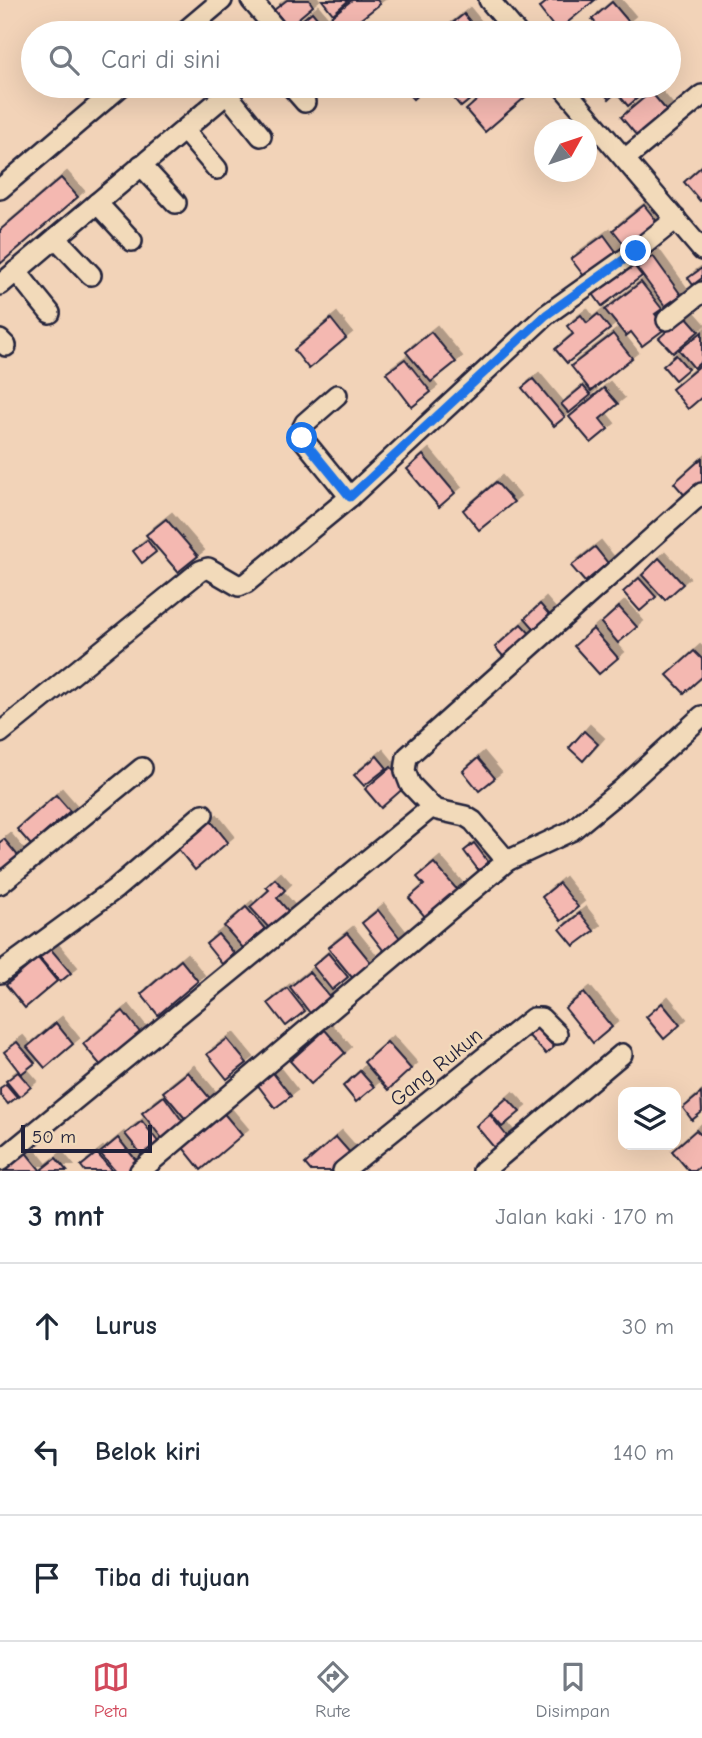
<!DOCTYPE html>
<html lang="id">
<meta charset="utf-8">
<style>
:root{--surface:#fff;--page:#f2f2f3;--text:#1f2937;--muted:#747a83;--line:#e0e1e3;--accent:#d1495b}
body{margin:0;font-family:"Comic Neue",sans-serif;background:var(--page);color:var(--text)}
.controls{position:absolute;right:21px;bottom:21px;display:grid;overflow:hidden;border-radius:14px;box-shadow:0 7px 28px #0002}
.controls button{width:63px;height:63px;display:grid;place-items:center;padding:0;border:0;border-bottom:2px solid var(--line);background:var(--surface);color:var(--text);font:35px sans-serif}
.compass{position:absolute;left:534px;top:119px;width:63px;height:63px;border-radius:50%;background:var(--surface);box-shadow:0 7px 28px #0002;rotate:50deg}
.scale{position:absolute;left:21px;bottom:18px;width:131px;box-sizing:border-box;padding-left:7px;border:4px solid #22223b;border-top:0;font-size:19px;line-height:24px;white-space:nowrap;color:#22223b;-webkit-text-stroke:5px #f2daba;paint-order:stroke}
.stop{position:absolute;width:21px;height:21px;margin:-16px;border:5px solid #1a73e8;border-radius:50%;background:#fff}
.stop.end{background:#1a73e8;border-color:#fff;box-shadow:0 2px 7px #0008}
.list{margin:0;padding:0;list-style:none}
h2{display:flex;justify-content:space-between;align-items:center;height:91px;margin:0;padding:0 28px;font-size:30px}
h2 small{font-size:23px;font-weight:400;color:var(--muted)}
.list li{display:grid;grid-template-columns:46px 1fr auto;gap:21px;align-items:center;box-sizing:border-box;height:126px;padding:0 28px;border-top:2px solid var(--line)}
.list b{display:block;font-size:26px;white-space:nowrap}
.list em{font-size:23px;font-style:normal;color:var(--muted)}
.icon{flex:none;width:38px;height:38px;fill:none;stroke:currentColor;stroke-width:2;stroke-linecap:round;stroke-linejoin:round}
.map{position:relative;flex:none;width:702px;height:1171px;overflow:hidden}
.search{position:absolute;background:var(--surface);box-shadow:0 7px 28px #0002;left:21px;right:21px;top:21px;height:77px;display:flex;align-items:center;gap:18px;box-sizing:border-box;padding:0 24px;border-radius:38px;color:var(--muted);font-size:26px}
.sheet{height:469px;background:var(--surface)}
nav{display:flex;justify-content:space-around;align-items:center;box-sizing:border-box;height:98px;border-top:2px solid var(--line);background:var(--surface);font-size:19px;color:var(--muted)}
nav a{display:grid;justify-items:center;gap:4px}
nav .on{color:var(--accent)}
.map>svg:first-child{display:block}
.building{fill:#f4b8b1;stroke:#22223b;stroke-width:2;filter:url(#shadow)}
.lines{fill:none;stroke-linecap:round;stroke-linejoin:round}
.minor-casing{stroke:#22223b;stroke-width:24}
.minor{stroke:#f2daba;stroke-width:19}
.route{stroke:#1a73e8;stroke-width:9}
.labels{text-anchor:middle;stroke-width:5;stroke-linejoin:round;paint-order:stroke}
.street-label{font-size:21px;fill:#22223b;stroke:#f2daba}
</style>
<div class="map">
<svg width="702" height="1171" viewBox="0 0 702 1171">
<defs>
<filter id="shadow"><feDropShadow dx="6" dy="-6" stdDeviation="0" flood-color="#0004"/></filter>
</defs>
<rect width="100%" height="100%" fill="#f2d3b8"/>
<filter id="ink" filterUnits="userSpaceOnUse"><feTurbulence type="fractalNoise" baseFrequency=".0143" numOctaves="2"/><feDisplacementMap in="SourceGraphic" scale="14" xChannelSelector="R" yChannelSelector="G"/><feConvolveMatrix kernelMatrix="1 2 1 2 8 2 1 2 1" color-interpolation-filters="sRGB"/></filter>
<g filter="url(#ink)">
<g class="building">
<polygon points="287,0 309,0 313,6 288,27 274,10"/>
<polygon points="322,0 349,0 333,14"/>
<polygon points="352,0 377,0 380,4 343,33 339,33 328,19"/>
<polygon points="549,0 595,0 557,31 539,8"/>
<polygon points="612,2 629,22 616,33 604,33 592,19"/>
<polygon points="312,12 323,25 313,33 293,33 290,30"/>
<polygon points="464,14 477,30 474,33 440,33"/>
<polygon points="401,86 428,86 413,99"/>
<polygon points="462,86 487,86 461,107 451,95"/>
<polygon points="493,86 538,86 485,132 466,110"/>
<polygon points="597,86 623,86 609,99"/>
<polygon points="627,86 652,86 628,106 618,94"/>
<polygon points="651,92 667,111 637,136 621,117"/>
<polygon points="702,166 702,199 700,201 684,182"/>
<polygon points="61,178 78,197 0,264 0,230"/>
<polygon points="644,205 659,224 628,249 613,230"/>
<polygon points="604,235 620,257 587,280 571,259"/>
<polygon points="653,256 681,295 665,306 637,268"/>
<polygon points="628,258 642,276 602,306 588,287"/>
<polygon points="702,268 702,278 693,285 688,278"/>
<polygon points="641,282 662,309 655,314 666,328 642,346 631,332 626,336 605,310"/>
<polygon points="598,314 610,329 567,363 555,349 573,334 567,326 581,315 587,323"/>
<polygon points="685,315 699,331 673,353 659,338"/>
<polygon points="331,319 346,338 309,369 294,350"/>
<polygon points="431,332 456,362 431,382 406,352"/>
<polygon points="702,332 702,361 694,368 679,350"/>
<polygon points="613,334 632,358 591,391 571,366"/>
<polygon points="676,355 688,369 675,380 663,366"/>
<polygon points="405,359 431,392 412,407 386,373"/>
<polygon points="702,364 702,397 688,409 672,389"/>
<polygon points="533,379 565,417 554,426 522,388"/>
<polygon points="583,386 591,395 569,413 561,404"/>
<polygon points="604,388 618,404 600,419 608,429 591,443 569,417"/>
<polygon points="423,455 455,493 439,507 407,469"/>
<polygon points="702,458 702,487 688,499 674,483"/>
<polygon points="496,482 514,502 479,530 463,510"/>
<polygon points="166,519 198,556 178,572 146,535"/>
<polygon points="147,540 156,552 142,563 133,551"/>
<polygon points="595,547 608,563 585,582 571,566"/>
<polygon points="659,558 683,584 665,600 642,575"/>
<polygon points="639,578 656,597 640,611 623,592"/>
<polygon points="540,604 554,620 539,634 525,618"/>
<polygon points="619,607 637,627 618,643 601,623"/>
<polygon points="521,624 535,639 508,662 495,647"/>
<polygon points="593,629 618,658 599,674 574,646"/>
<polygon points="694,651 702,659 702,677 684,693 667,675"/>
<polygon points="584,731 598,744 583,761 569,748"/>
<polygon points="377,756 387,768 364,786 354,775"/>
<polygon points="478,758 495,778 479,791 463,771"/>
<polygon points="391,767 406,786 381,808 365,789"/>
<polygon points="56,795 70,811 31,845 17,829"/>
<polygon points="211,821 228,842 195,870 178,849"/>
<polygon points="4,839 19,857 0,872 0,842"/>
<polygon points="474,843 492,867 482,875 464,851"/>
<polygon points="434,863 460,893 426,918 409,898 424,885 417,877"/>
<polygon points="275,879 285,890 277,898 289,912 270,929 250,907 269,890 266,887"/>
<polygon points="559,883 578,907 561,921 542,897"/>
<polygon points="246,907 265,929 243,948 224,926"/>
<polygon points="378,910 403,942 387,955 362,923"/>
<polygon points="580,913 594,931 574,946 560,929"/>
<polygon points="347,933 373,965 354,980 328,948"/>
<polygon points="218,934 234,953 222,964 206,944"/>
<polygon points="49,947 71,973 60,982 38,956"/>
<polygon points="328,953 348,977 332,990 313,966"/>
<polygon points="38,958 57,981 25,1008 6,985"/>
<polygon points="181,960 198,981 158,1015 141,994"/>
<polygon points="309,972 330,997 310,1013 290,987"/>
<polygon points="287,988 305,1011 286,1026 268,1003"/>
<polygon points="584,993 612,1027 593,1043 565,1008"/>
<polygon points="662,1003 680,1025 664,1039 646,1017"/>
<polygon points="123,1011 142,1035 102,1067 83,1044"/>
<polygon points="56,1023 73,1044 45,1068 27,1047"/>
<polygon points="535,1027 554,1047 546,1054 527,1034"/>
<polygon points="325,1030 345,1053 311,1084 290,1061"/>
<polygon points="227,1039 247,1063 227,1079 207,1054"/>
<polygon points="17,1042 35,1063 21,1074 4,1052"/>
<polygon points="387,1042 411,1069 388,1090 364,1062"/>
<polygon points="269,1068 291,1096 275,1108 254,1080"/>
<polygon points="360,1071 374,1087 356,1102 343,1086"/>
<polygon points="18,1072 31,1087 19,1097 6,1081"/>
<polygon points="188,1072 213,1102 188,1122 163,1092"/>
<polygon points="6,1084 17,1097 8,1104 0,1094 0,1088"/>
<polygon points="701,1093 702,1112 692,1120 683,1108"/>
<polygon points="164,1096 186,1126 165,1142 142,1113"/>
<polygon points="507,1098 520,1112 502,1127 490,1113"/>
<polygon points="221,1110 242,1135 201,1170 180,1144"/>
<polygon points="490,1115 510,1140 497,1151 476,1126"/>
<polygon points="142,1121 162,1147 146,1160 125,1134"/>
<polygon points="696,1130 702,1136 702,1165 695,1171 689,1171 672,1151"/>
<polygon points="336,1137 351,1154 331,1171 311,1171 305,1164"/>
<polygon points="118,1138 140,1165 133,1171 115,1171 100,1153"/>
<polygon points="23,1149 41,1171 0,1171 0,1167"/>
<polygon points="97,1153 112,1171 85,1171 81,1166"/>
<polygon points="56,1158 67,1171 43,1171 42,1169"/>
</g>
<g class="lines">
<defs>
<g id="minor">
<polyline points="251,0 279,33"/>
<polyline points="489,0 517,33"/>
<polyline points="183,33 222,0"/>
<polyline points="291,86 305,102"/>
<polyline points="562,86 702,250"/>
<polyline points="227,94 261,136"/>
<polyline points="184,130 217,169"/>
<polyline points="625,159 702,95"/>
<polyline points="141,165 176,203"/>
<polyline points="0,189 121,86"/>
<polyline points="97,203 132,241"/>
<polyline points="56,238 91,275"/>
<polyline points="16,271 50,313"/>
<polyline points="0,285 236,86"/>
<polyline points="667,320 702,292"/>
<polyline points="0,340 6,346"/>
<polyline points="337,395 305,423 301,431 302,438 350,497"/>
<polyline points="0,733 200,571 208,568 239,586 246,583 350,497 546,315 636,251 676,219"/>
<polyline points="507,861 473,821 465,816 438,810 432,807 410,784 405,771 407,757 702,493"/>
<polyline points="0,884 142,768"/>
<polyline points="0,973 115,889 203,814"/>
<polyline points="0,1161 432,807"/>
<polyline points="140,1171 507,861 571,831 622,789 702,716"/>
<polyline points="343,1171 533,1018 541,1018 557,1034"/>
<polyline points="483,1171 622,1054"/>
</g>
</defs>
<use href="#minor" class="minor-casing"/>
<use href="#minor" class="minor"/>
</g>
</g>
<g class="lines" filter="url(#ink)">
<polyline class="route" points="302,438 350,497 546,315 636,251"/>
</g>
<g class="labels">
<g class="street-label">
<text transform="translate(436 1067) rotate(-39)" y="7">Gang Rukun</text>
</g>
</g>
</svg>
<div class="controls">
<button><svg class="icon" aria-label="layers" viewBox="0 0 24 24"><path d="M12 4l9 5-9 5-9-5zM3 14l9 5 9-5"/></svg></button>
</div>
<svg class="compass" viewBox="-18 -18 36 36"><path d="M0-13l5 13h-10z" fill="#e53935"/><path d="M0 13l5-13h-10z" fill="#747a83"/></svg>
<div class="scale">50 m</div>
<div class="stop" style="left:302px;top:438px"></div>
<div class="stop end" style="left:636px;top:251px"></div>
<div class="search"><svg class="icon" aria-label="search" viewBox="0 0 24 24"><circle cx="10" cy="10" r="6"/><path d="M15 15l6 6"/></svg>Cari di sini</div>
</div>
<section class="sheet">
<h2>3 mnt<small>Jalan kaki · 170 m</small></h2>
<ul class="list">
<li><svg class="icon" aria-label="ahead" viewBox="0 0 24 24"><path d="M12 20V5M6 11l6-6 6 6"/></svg><div><b>Lurus</b></div><em>30 m</em></li>
<li><svg class="icon" aria-label="left" viewBox="0 0 24 24"><path d="M17 20v-9H6M10 6l-5 5 5 5"/></svg><div><b>Belok kiri</b></div><em>140 m</em></li>
<li><svg class="icon" aria-label="arrive" viewBox="0 0 24 24"><path d="M6 21V4h12l-3 4 3 4H6"/></svg><div><b>Tiba di tujuan</b></div></li>
</ul>
</section>
<nav>
<a class="on"><svg class="icon" aria-label="map" viewBox="0 0 24 24"><path d="M3 6l6-2 6 2 6-2v14l-6 2-6-2-6 2zM9 4v14M15 6v14"/></svg>Peta</a>
<a><svg class="icon" aria-label="directions" viewBox="0 0 24 24"><path d="M12 3l9 9-9 9-9-9zM9 14v-3h6M13 9l2 2-2 2"/></svg>Rute</a>
<a><svg class="icon" aria-label="saved" viewBox="0 0 24 24"><path d="M7 4h10v16l-5-4-5 4z"/></svg>Disimpan</a>
</nav>
